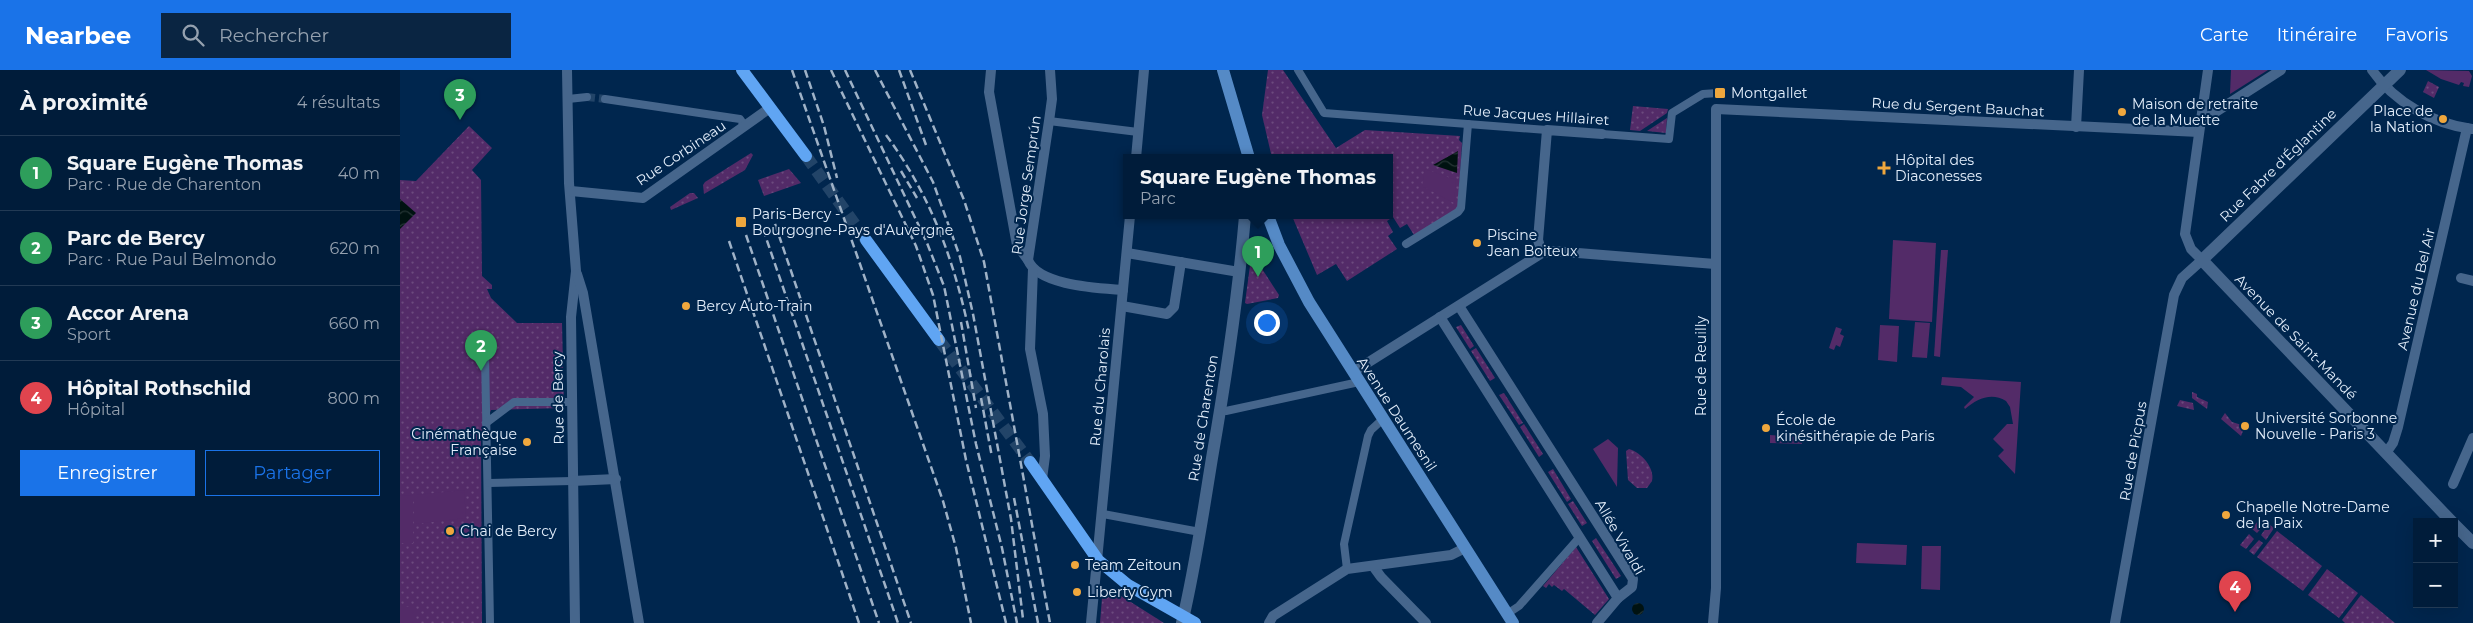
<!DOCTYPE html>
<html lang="fr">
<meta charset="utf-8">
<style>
:root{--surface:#001c3a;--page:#0a2542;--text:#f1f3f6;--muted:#95a1af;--line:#223a54;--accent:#1a73e8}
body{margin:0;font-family:Montserrat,sans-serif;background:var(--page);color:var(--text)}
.controls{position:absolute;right:15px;bottom:15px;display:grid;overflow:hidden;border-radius:0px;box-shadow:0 5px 20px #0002}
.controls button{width:45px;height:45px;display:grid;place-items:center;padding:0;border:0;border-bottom:1px solid var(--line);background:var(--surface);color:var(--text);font:25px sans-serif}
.you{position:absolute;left:866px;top:252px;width:18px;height:18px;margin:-12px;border:4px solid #fff;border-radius:50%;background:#1a73e8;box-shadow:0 0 0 8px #1a73e833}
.badge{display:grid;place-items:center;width:32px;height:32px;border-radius:50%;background:var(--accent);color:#fff;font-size:16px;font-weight:700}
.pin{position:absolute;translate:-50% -41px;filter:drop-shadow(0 1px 2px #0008)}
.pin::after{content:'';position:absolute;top:26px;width:18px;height:15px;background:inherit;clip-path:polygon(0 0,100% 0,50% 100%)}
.popup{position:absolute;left:723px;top:84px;width:270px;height:65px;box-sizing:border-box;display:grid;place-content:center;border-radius:0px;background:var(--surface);filter:drop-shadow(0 1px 4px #0005);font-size:16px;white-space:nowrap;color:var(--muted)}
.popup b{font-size:19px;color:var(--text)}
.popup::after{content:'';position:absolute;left:50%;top:100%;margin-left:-10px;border:10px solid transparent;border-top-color:var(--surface)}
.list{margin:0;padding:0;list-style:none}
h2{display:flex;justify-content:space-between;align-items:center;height:65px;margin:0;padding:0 20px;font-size:21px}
h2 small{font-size:16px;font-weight:400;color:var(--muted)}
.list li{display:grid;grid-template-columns:32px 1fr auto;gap:15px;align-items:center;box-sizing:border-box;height:75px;padding:0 20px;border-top:1px solid var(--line)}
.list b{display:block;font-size:19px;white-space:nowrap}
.list p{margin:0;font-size:16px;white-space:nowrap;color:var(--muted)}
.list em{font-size:16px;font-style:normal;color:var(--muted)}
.actions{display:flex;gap:10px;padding:15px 20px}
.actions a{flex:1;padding:11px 0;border:1px solid var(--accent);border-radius:0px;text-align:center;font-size:18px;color:var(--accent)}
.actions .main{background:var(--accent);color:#fff}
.icon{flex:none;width:28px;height:28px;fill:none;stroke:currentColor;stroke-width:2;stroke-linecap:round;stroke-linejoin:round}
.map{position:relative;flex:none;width:2073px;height:553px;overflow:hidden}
header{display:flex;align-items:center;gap:30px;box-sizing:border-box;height:70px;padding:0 25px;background:var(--accent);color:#fff}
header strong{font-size:24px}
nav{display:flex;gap:28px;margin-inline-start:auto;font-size:18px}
.search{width:350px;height:45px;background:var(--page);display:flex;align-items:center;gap:12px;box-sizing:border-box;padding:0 18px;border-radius:0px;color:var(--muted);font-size:19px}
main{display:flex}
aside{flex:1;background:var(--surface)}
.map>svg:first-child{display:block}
.grass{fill:url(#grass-dots)}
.garden{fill:#532b68}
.water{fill:url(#water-waves)}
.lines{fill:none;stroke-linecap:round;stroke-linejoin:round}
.pedestrian-tunnel{stroke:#224468;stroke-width:8;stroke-dasharray:8 4;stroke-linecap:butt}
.primary-tunnel{stroke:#224468;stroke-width:12;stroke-dasharray:12 6;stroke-linecap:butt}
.pedestrian{stroke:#46668c;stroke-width:8}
.minor{stroke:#46668c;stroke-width:10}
.tertiary{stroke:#46668c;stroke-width:12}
.secondary{stroke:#558ac6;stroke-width:12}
.primary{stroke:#60a5f3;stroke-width:12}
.rail{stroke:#9fb2c7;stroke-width:2.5;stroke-dasharray:8 4;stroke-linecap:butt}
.poi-dot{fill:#efa73d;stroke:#00264e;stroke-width:2}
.labels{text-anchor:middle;stroke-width:4;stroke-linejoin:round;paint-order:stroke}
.poi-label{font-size:14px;fill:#e4effc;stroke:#00264e;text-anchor:start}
.street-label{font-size:14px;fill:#e4effc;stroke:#00264e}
</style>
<header>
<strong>Nearbee</strong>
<div class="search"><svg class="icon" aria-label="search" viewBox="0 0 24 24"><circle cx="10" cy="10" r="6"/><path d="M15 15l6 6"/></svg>Rechercher</div>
<nav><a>Carte</a><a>Itinéraire</a><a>Favoris</a></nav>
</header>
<main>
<aside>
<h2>À proximité<small>4 résultats</small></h2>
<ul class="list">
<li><span class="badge" style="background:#2e9e5b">1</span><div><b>Square Eugène Thomas</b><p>Parc · Rue de Charenton</p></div><em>40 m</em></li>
<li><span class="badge" style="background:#2e9e5b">2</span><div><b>Parc de Bercy</b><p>Parc · Rue Paul Belmondo</p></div><em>620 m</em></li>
<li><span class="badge" style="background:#2e9e5b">3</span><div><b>Accor Arena</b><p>Sport</p></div><em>660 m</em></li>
<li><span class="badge" style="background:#e0444e">4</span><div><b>Hôpital Rothschild</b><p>Hôpital</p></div><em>800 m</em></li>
</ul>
<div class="actions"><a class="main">Enregistrer</a><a>Partager</a></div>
</aside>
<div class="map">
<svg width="2073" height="553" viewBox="0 0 2073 553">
<defs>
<pattern id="grass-dots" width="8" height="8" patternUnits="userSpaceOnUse" patternTransform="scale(1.25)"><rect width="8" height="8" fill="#532b68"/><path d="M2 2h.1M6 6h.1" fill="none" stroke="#6c4a7e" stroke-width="1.8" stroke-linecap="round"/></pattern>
<pattern id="water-waves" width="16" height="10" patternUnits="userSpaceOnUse" patternTransform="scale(1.25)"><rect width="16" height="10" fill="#001211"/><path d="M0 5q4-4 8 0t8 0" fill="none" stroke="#253535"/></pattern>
</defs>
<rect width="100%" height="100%" fill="#00264e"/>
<g class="grass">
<polygon points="868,0 883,0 936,78 965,60 1060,66 1059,70 1062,73 1058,139 1014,165 1007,154 1000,158 993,147 987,151 993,162 988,166 997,179 947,211 936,194 917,205 892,146 989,146 989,88 872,88 862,45"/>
<polygon points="2028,11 2039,17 2034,28 2023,22"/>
<polygon points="1233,36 1268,39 1267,43 1240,61 1230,60"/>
<polygon points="1267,48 1266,63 1247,61"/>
<polygon points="69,56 92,78 72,100 81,110 82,206 92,215 92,219 87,219 91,228 117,253 162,253 164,338 91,340 81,364 82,553 0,553 0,110 16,111"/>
<polygon points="351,83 353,85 345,100 304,124 303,115 305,112"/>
<polygon points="389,99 401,113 364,126 358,110"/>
<polygon points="290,123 294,123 298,128 271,140 270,137"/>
<polygon points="851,188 855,188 879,225 878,228 847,234 845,233"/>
<polygon points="1061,255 1074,276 1070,279 1056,257"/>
<polygon points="1076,278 1095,308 1090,311 1071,281"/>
<polygon points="1792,322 1797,324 1797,327 1808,332 1807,339 1792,328"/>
<polygon points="1104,323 1123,353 1119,355 1099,325"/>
<polygon points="1780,330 1793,333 1794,340 1777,336"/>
<polygon points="1825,343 1832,352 1845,356 1841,366 1821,349"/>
<polygon points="1124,354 1143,384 1139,387 1120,357"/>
<path d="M1229 379C1241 382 1255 398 1252 411L1247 418H1237L1228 410 1226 381Z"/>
<polygon points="1153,399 1171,429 1167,432 1148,402"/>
<polygon points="1173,431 1187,453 1182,456 1168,434"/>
<polygon points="1860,448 1867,452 1857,463 1852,459"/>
<polygon points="1869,454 1874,458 1866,470 1861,465"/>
<polygon points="1877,461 1922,496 1903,521 1857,487"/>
<polygon points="1849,464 1854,469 1846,479 1840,475"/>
<polygon points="1196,468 1221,506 1216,509 1192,471"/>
<polygon points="1859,470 1863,473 1854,485 1849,481"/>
<polygon points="1176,477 1209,529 1195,545 1164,519 1162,521 1154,515 1152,517 1149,514 1146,518 1143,516"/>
<polygon points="1927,499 1958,523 1939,548 1908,525"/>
<polygon points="710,521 715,522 764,553 700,553 702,528"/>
<polygon points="1961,525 1995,553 1945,553 1942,550"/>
</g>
<g class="garden">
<polygon points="1831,0 1868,0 1830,24"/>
<polygon points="2026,0 2069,1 2072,6 2069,17 2063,16 2064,13 2061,12 2059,15 2041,9"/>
<polygon points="1025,99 1056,110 1054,133 1022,116"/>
<polygon points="1493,170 1536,173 1532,252 1489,249"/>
<polygon points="1541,180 1548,180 1540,287 1534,286"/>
<polygon points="1515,252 1530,253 1527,288 1512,287"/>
<polygon points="1480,255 1499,256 1497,292 1478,290"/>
<polygon points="1436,257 1442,259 1440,264 1444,266 1440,277 1436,275 1434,280 1429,278"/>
<path d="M1542 307 1621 312 1615 404 1598 386 1604 380 1593 369 1607 354H1613L1610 337 1606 331C1591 322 1577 329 1565 339L1564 337 1574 327 1561 317 1541 315Z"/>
<polygon points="1370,365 1402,367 1402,374 1370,373"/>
<polygon points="1208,369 1218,378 1217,417 1193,379"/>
<polygon points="64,420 66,448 16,454 16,425"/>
<polygon points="13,425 13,473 0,473 0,426"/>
<polygon points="1457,473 1507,475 1506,495 1456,493"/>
<polygon points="1522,476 1541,476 1540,520 1521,519"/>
<rect x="0" y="537" width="14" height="16"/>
</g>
<g class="water">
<polygon points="1058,81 1057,103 1033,95"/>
<polygon points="0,129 16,143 0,159"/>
<circle cx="1238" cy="539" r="6"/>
</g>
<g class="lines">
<polyline class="pedestrian-tunnel" points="187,27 205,29"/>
<g class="primary-tunnel">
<polyline points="406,86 466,170"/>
<polyline points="539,270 630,392"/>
</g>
<g class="pedestrian">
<polyline points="898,0 924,43 1147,60"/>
<polyline points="168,29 187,27"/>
<polyline points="205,29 340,49 345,56"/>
<polyline points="649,51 738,62"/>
<polyline points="1202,64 1269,69 1272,43 1303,24 1317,23"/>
<polyline points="1006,174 1058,142 1061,138 1068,54"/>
<polyline points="85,284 90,553"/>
<polyline points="820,340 826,341 959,312"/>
<polyline points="86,353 114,332 172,332"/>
<polyline points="89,413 172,411"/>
<polyline points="703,444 800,462"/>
<polyline points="947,499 944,474 968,366 971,360 983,349"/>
<polyline points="1107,544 1119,536 1179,468"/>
</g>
<g class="minor">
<polyline points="167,0 169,113 176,201 171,247 175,553"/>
<polyline points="591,0 589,22 617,175 628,190"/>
<path d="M650 0 652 29 649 51 628 190C638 216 700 218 723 220"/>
<path d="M1972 0C1994 32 2033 54 2072 59"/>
<polyline points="1800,52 1881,0"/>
<polyline points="1676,57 1679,0"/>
<polyline points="736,88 744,0"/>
<polyline points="171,121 243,128 370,38"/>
<polyline points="727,183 839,202"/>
<polyline points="1142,183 1138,170 1147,60 1202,64"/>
<polyline points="633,199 630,279 643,344 645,386 642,409"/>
<polyline points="177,204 183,223 239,553"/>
<polyline points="2061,208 2073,211"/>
<polyline points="722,236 767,244 774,237 781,192"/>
<polyline points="1040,247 1218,528 1232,517 1233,509 1059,236"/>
<polyline points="953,302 1142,183 1153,181 1315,194"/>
<polyline points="1986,383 1993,373 1998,357 2067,58"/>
<polyline points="172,411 216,409"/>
<polyline points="2053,414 2073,368"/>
<polyline points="973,496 981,507 1026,553"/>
<polyline points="691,553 730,146"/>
<polyline points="869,553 873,546 947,499 1051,485 1065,478"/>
<polyline points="1197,553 1218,528"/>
<polyline points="1313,553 1316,518 1316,39 1799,62"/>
<polyline points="1715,553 1774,225 1782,208 1802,190 1791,179 1785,164 1808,0"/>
</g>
<g class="tertiary">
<polyline points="2000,0 1802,190 2052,452"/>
<polyline points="2054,454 2073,473"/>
<path d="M782 553C795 499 803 443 812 388 826 308 838 227 845 146"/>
</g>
<g class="secondary">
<polyline points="823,0 849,88"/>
<polyline points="868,146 879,175 909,232 1113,553"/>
</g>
<g class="primary">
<polyline points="342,0 406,86"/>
<polyline points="466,170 539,270"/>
<polyline points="630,392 698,490 728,515 795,553"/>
</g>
<g class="rail">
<polyline points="392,0 543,431 556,478 571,553"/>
<polyline points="405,0 424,56 437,108"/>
<polyline points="431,0 516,176 533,225 566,390 606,553"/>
<polyline points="445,0 527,173 544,216 576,374 602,478 617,553"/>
<polyline points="475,0 533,112 560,187 573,244 611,449 623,549"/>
<polyline points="499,0 526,75"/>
<polyline points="510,0 564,130 584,192 650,553"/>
<path d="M486 65C530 124 554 190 569 261"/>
<polyline points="501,101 517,128"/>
<polyline points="375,154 511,553"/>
<polyline points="363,159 498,553"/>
<polyline points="346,165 479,553"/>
<polyline points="329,171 459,553"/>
<polyline points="561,252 576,338"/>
<polyline points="581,328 592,387"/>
<polyline points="614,428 638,553"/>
</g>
</g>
<g class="poi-dot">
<rect x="1314" y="17" width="12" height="12" rx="2.5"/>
<circle cx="1722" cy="42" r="5"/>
<circle cx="2043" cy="49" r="5"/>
<path d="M1481.5 90.5h5v5h5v5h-5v5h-5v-5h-5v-5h5z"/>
<rect x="335" y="146" width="12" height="12" rx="2.5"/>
<circle cx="1077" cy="173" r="5"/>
<circle cx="286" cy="236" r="5"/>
<circle cx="1845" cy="356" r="5"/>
<circle cx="1366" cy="358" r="5"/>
<circle cx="127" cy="372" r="5"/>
<circle cx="1826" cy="445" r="5"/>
<circle cx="50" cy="461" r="5"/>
<circle cx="675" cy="495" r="5"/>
<circle cx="677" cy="522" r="5"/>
</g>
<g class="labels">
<g class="poi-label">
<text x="1331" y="28">Montgallet</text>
<text x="1732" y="39">Maison de retraite<tspan x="1732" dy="16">de la Muette</tspan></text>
<text x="2033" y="46" text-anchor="end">Place de<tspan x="2033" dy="16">la Nation</tspan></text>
<text x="1495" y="95">Hôpital des<tspan x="1495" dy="16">Diaconesses</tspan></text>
<text x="352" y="149">Paris-Bercy -<tspan x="352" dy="16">Bourgogne-Pays d'Auvergne</tspan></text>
<text x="1087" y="170">Piscine<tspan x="1087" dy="16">Jean Boiteux</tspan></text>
<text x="296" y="241">Bercy Auto-Train</text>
<text x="1855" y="353">Université Sorbonne<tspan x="1855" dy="16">Nouvelle - Paris 3</tspan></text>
<text x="1376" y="355">École de<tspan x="1376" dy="16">kinésithérapie de Paris</tspan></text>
<text x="117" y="369" text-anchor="end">Cinémathèque<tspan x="117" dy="16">Française</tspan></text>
<text x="1836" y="442">Chapelle Notre-Dame<tspan x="1836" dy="16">de la Paix</tspan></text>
<text x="60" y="466">Chai de Bercy</text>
<text x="685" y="500">Team Zeitoun</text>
<text x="687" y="527">Liberty Gym</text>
</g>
<g class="street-label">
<text transform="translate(1558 37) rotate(3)" y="5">Rue du Sergent Bauchat</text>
<text transform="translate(1136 45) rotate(4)" y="5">Rue Jacques Hillairet</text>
<text transform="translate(281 83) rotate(-34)" y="5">Rue Corbineau</text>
<text transform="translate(1878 95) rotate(-44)" y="5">Rue Fabre d'Églantine</text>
<text transform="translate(626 115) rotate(-82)" y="5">Rue Jorge Semprún</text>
<text transform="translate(2016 219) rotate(-77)" y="5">Avenue du Bel Air</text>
<text transform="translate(1896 267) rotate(46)" y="5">Avenue de Saint-Mandé</text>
<text transform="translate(1301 296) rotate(-90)" y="5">Rue de Reuilly</text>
<text transform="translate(700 317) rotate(-85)" y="5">Rue du Charolais</text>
<text transform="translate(158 328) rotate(-91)" y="5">Rue de Bercy</text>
<text transform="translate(997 344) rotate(57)" y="5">Avenue Daumesnil</text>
<text transform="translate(803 348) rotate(-81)" y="5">Rue de Charenton</text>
<text transform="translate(1733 381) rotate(-80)" y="5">Rue de Picpus</text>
<text transform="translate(1220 467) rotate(60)" y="5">Allée Vivaldi</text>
</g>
</g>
</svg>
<div class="controls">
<button>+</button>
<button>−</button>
</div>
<div class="you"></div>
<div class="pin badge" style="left:858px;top:207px;background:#2e9e5b">1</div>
<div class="popup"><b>Square Eugène Thomas</b>Parc</div>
<div class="pin badge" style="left:81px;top:301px;background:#2e9e5b">2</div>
<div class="pin badge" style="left:60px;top:50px;background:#2e9e5b">3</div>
<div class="pin badge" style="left:1835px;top:542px;background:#e0444e">4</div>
</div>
</main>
